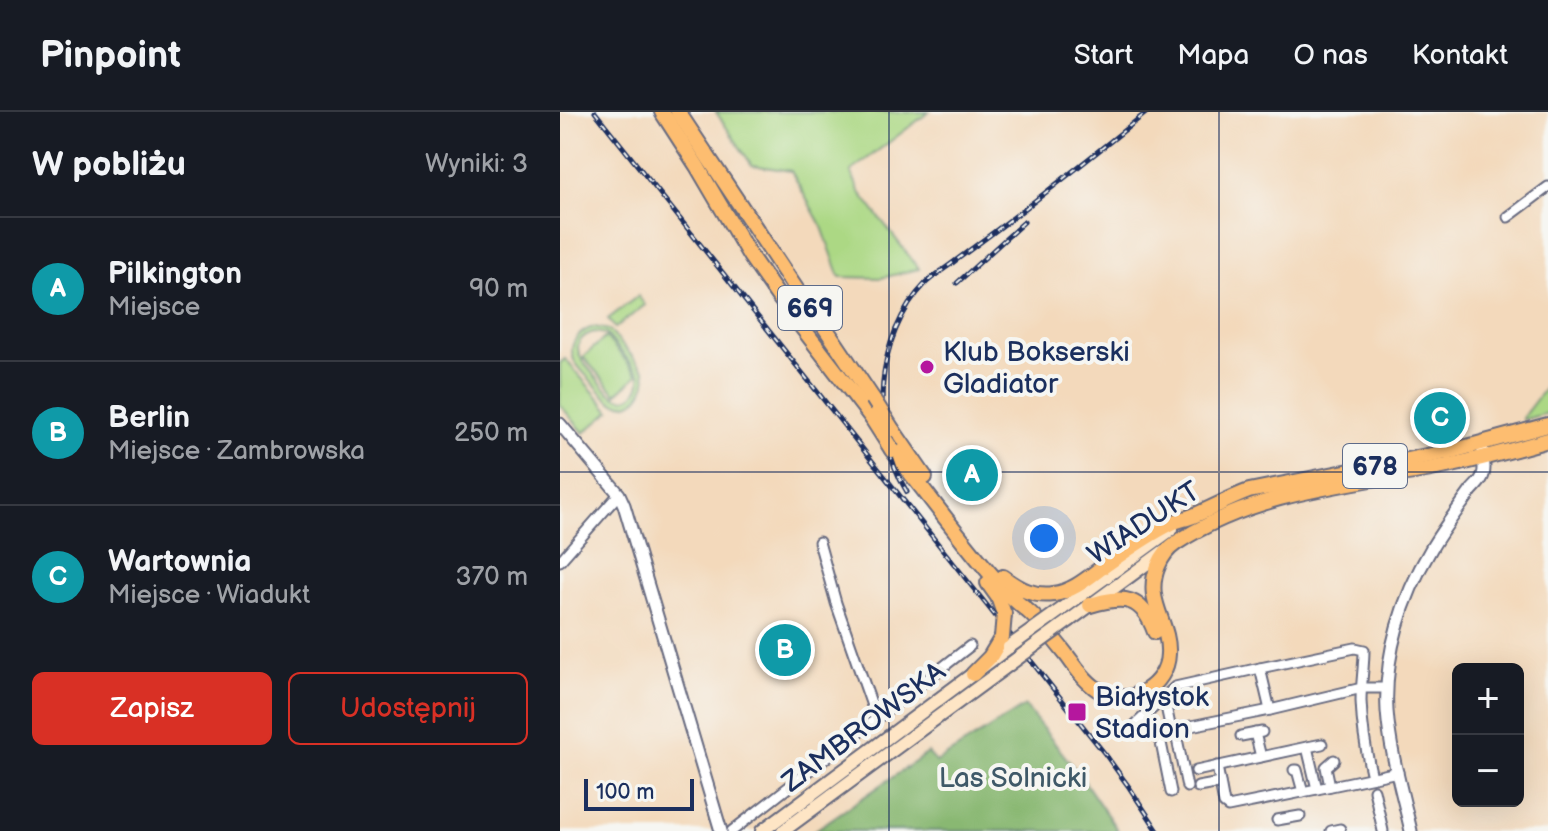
<!DOCTYPE html>
<html lang="pl">
<meta charset="utf-8">
<style>
:root{--surface:#171b24;--page:#242831;--text:#f1f3f6;--muted:#9ea1a6;--line:#363941;--accent:#d93025}
body{margin:0;font-family:"Balsamiq Sans",sans-serif;background:var(--page);color:var(--text)}
.controls{position:absolute;right:24px;bottom:24px;display:grid;overflow:hidden;border-radius:12px;box-shadow:0 8px 32px #0002}
.controls button{width:72px;height:72px;display:grid;place-items:center;padding:0;border:0;border-bottom:2px solid var(--line);background:var(--surface);color:var(--text);font:40px sans-serif}
.scale{position:absolute;left:24px;bottom:20px;width:110px;box-sizing:border-box;padding-left:8px;border:4px solid #1b2f5e;border-top:0;font-size:22px;line-height:28px;white-space:nowrap;color:#1b2f5e;-webkit-text-stroke:6px #f6f6f2;paint-order:stroke}
.you{position:absolute;left:484px;top:426px;width:28px;height:28px;margin:-20px;border:6px solid #fff;border-radius:50%;background:#1a73e8;box-shadow:0 0 0 12px #1a73e833}
.badge{display:grid;place-items:center;width:52px;height:52px;border-radius:50%;background:var(--accent);color:#fff;font-size:26px;font-weight:700}
.pin{position:absolute;translate:-50% -50%;border:4px solid #fff;box-shadow:0 2px 8px #0006}
.list{margin:0;padding:0;list-style:none}
h2{display:flex;justify-content:space-between;align-items:center;height:104px;margin:0;padding:0 32px;font-size:34px}
h2 small{font-size:26px;font-weight:400;color:var(--muted)}
.list li{display:grid;grid-template-columns:52px 1fr auto;gap:24px;align-items:center;box-sizing:border-box;height:144px;padding:0 32px;border-top:2px solid var(--line)}
.list b{display:block;font-size:30px;white-space:nowrap}
.list p{margin:0;font-size:26px;white-space:nowrap;color:var(--muted)}
.list em{font-size:26px;font-style:normal;color:var(--muted)}
.actions{display:flex;gap:16px;padding:24px 32px}
.actions a{flex:1;padding:18px 0;border:2px solid var(--accent);border-radius:12px;text-align:center;font-size:28px;color:var(--accent)}
.actions .main{background:var(--accent);color:#fff}
.map{position:relative;flex:none;width:988px;height:719px;overflow:hidden}
header{display:flex;align-items:center;gap:48px;box-sizing:border-box;height:112px;padding:0 40px;background:var(--surface);border-bottom:2px solid var(--line)}
header strong{font-size:38px}
nav{display:flex;gap:44px;margin-inline-start:auto;font-size:28px}
main{display:flex}
aside{flex:1;background:var(--surface)}
.map>svg:first-child{display:block}
.green{fill:#acd884;stroke:#648471;stroke-width:2;fill-rule:evenodd}
.forest{fill:#89b872;stroke:#527468;stroke-width:2}
.lines{fill:none;stroke-linecap:round;stroke-linejoin:round}
.minor-casing{stroke:#676a7f;stroke-width:13}
.tertiary-casing{stroke:#676a7f;stroke-width:15}
.secondary-casing{stroke:#676a7f;stroke-width:16}
.primary-casing{stroke:#676a7f;stroke-width:18}
.minor{stroke:#fff;stroke-width:9}
.tertiary{stroke:#fff;stroke-width:11}
.secondary{stroke:#fee5c5;stroke-width:12}
.primary{stroke:#fdbd6f;stroke-width:14}
.rail-casing{stroke:#1b2f5e;stroke-width:5}
.rail{stroke:#f6f6f2;stroke-width:2;stroke-dasharray:6;stroke-linecap:butt}
.secondary-bridge-casing{stroke:#676a7f;stroke-width:16;stroke-linecap:butt}
.primary-bridge-casing{stroke:#676a7f;stroke-width:18;stroke-linecap:butt}
.secondary-bridge{stroke:#fee5c5;stroke-width:12}
.primary-bridge{stroke:#fdbd6f;stroke-width:14}
.grid{fill:none;stroke:#1b2f5e;stroke-width:2;stroke-opacity:0.55}
.poi-dot{fill:#b5179e;stroke:#f6f6f2;stroke-width:3}
.labels{text-anchor:middle;stroke-width:8;stroke-linejoin:round;paint-order:stroke}
.shield{fill:#f6f6f2;stroke:#5d6b8a;stroke-width:2}
.shield-label{font-size:26px;font-weight:bold;fill:#1b2f5e}
.poi-label{font-size:28px;fill:#1b2f5e;stroke:#f6f6f2;text-anchor:start}
.street-label{font-size:28px;fill:#1b2f5e;stroke:#f6f6f2}
.park-label{font-size:28px;fill:#3f5968;stroke:#f6f6f2}
</style>
<header>
<strong>Pinpoint</strong>
<nav><a>Start</a><a>Mapa</a><a>O nas</a><a>Kontakt</a></nav>
</header>
<main>
<aside>
<h2>W pobliżu<small>Wyniki: 3</small></h2>
<ul class="list">
<li><span class="badge" style="background:#0f9aa8">A</span><div><b>Pilkington</b><p>Miejsce</p></div><em>90 m</em></li>
<li><span class="badge" style="background:#0f9aa8">B</span><div><b>Berlin</b><p>Miejsce · Zambrowska</p></div><em>250 m</em></li>
<li><span class="badge" style="background:#0f9aa8">C</span><div><b>Wartownia</b><p>Miejsce · Wiadukt</p></div><em>370 m</em></li>
</ul>
<div class="actions"><a class="main">Zapisz</a><a>Udostępnij</a></div>
</aside>
<div class="map">
<svg width="988" height="719" viewBox="0 0 988 719">
<rect width="100%" height="100%" fill="#f6f6f2"/>
<filter id="ink" filterUnits="userSpaceOnUse"><feTurbulence type="fractalNoise" baseFrequency=".0125" numOctaves="2"/><feDisplacementMap in="SourceGraphic" scale="16" xChannelSelector="R" yChannelSelector="G"/><feConvolveMatrix kernelMatrix="1 2 1 2 8 2 1 2 1" color-interpolation-filters="sRGB"/></filter>
<filter id="wash" filterUnits="userSpaceOnUse"><feTurbulence type="fractalNoise" baseFrequency=".006" numOctaves="4" result="noise"/><feDisplacementMap in="SourceGraphic" scale="32" xChannelSelector="R" yChannelSelector="G"/><feGaussianBlur stdDeviation="1.8" result="paint"/><feColorMatrix in="noise" values="0 0 0 0 0 0 0 0 0 0 0 0 0 0 0 0 0 1.4 0 .05"/><feComposite in="paint" operator="in"/></filter>
<g filter="url(#wash)">
<rect width="100%" height="100%" fill="#f3d9bb"/>
<g class="green">
<polygon points="156,0 369,0 291,59 299,79 359,157 321,166 280,165 262,115 231,59 192,53"/>
<polygon points="78,184 85,193 55,216 48,207"/>
<path d="M34 215 49 218 85 259C89 279 74 299 52 290 45 286 40 278 34 272 28 265 18 256 14 248 7 232 19 219 34 215ZM34 220 46 222 80 262C83 278 69 294 53 283 46 279 40 270 35 264 22 250 5 229 34 220Z"/>
<polygon points="46,225 78,263 56,282 23,245"/>
<polygon points="5,247 50,299 24,321 0,293 0,251"/>
<polygon points="988,272 988,301 962,308 962,306"/>
</g>
<polygon class="forest" points="465,594 520,663 558,719 254,719 368,641 376,650"/>
</g>
<g filter="url(#ink)">
<g class="lines">
<defs>
<g id="minor">
<polyline points="948,105 988,75"/>
<polyline points="259,430 276,491 317,608"/>
<polyline points="0,449 59,382"/>
<polyline points="604,585 611,618 710,598"/>
<polyline points="573,615 615,575 700,556"/>
<polyline points="615,617 627,675"/>
<polyline points="599,621 611,680"/>
<polyline points="695,621 701,645"/>
<polyline points="681,624 702,620"/>
<polyline points="747,635 762,632"/>
<polyline points="657,654 664,692 668,695 757,677"/>
<polyline points="734,658 737,658 743,680"/>
<polyline points="636,659 747,635 757,677 838,660"/>
<path d="M812 665C806 640 802 615 801 589 801 572 804 555 804 538L795 536 700 556 710 598 802 576H827"/>
<polyline points="770,674 766,655 774,648"/>
<polyline points="638,675 660,671"/>
<polyline points="814,678 823,719"/>
<polyline points="717,708 740,704"/>
<polyline points="172,719 410,534"/>
<polyline points="771,719 780,717"/>
</g>
<g id="tertiary">
<polyline points="0,312 59,382 64,393 161,719"/>
<path d="M851 719C842 680 830 640 827 599 824 543 842 486 871 437 882 418 896 400 909 382 913 375 921 371 923 363 926 355 922 347 923 339"/>
</g>
<g id="secondary">
<polyline points="502,497 612,417"/>
<polyline points="510,508 604,439"/>
<polyline points="202,719 449,535"/>
<polyline points="223,719 458,546"/>
</g>
<g id="primary">
<polyline points="102,0 137,54 190,144 218,184 311,305"/>
<polyline points="118,0 240,183 264,214 313,287"/>
<polyline points="332,317 365,365"/>
<path d="M332 338C369 383 403 432 442 475 450 485 459 492 469 500 482 512 494 527 505 541 516 555 526 572 542 580 570 596 607 574 608 542 610 510 583 489 598 454 602 444 607 437 616 431 695 379 791 372 882 355 918 348 953 338 988 328"/>
<path d="M443 465C459 477 474 485 494 482 515 479 531 463 547 452 567 438 588 423 610 412 617 408 626 407 633 404 652 396 670 386 689 379L892 339 988 313"/>
<polyline points="428,471 438,485 444,502"/>
<path d="M530 493C564 483 582 484 595 520"/>
<polyline points="413,562 430,545 442,525"/>
</g>
</defs>
<use href="#minor" class="minor-casing"/>
<use href="#tertiary" class="tertiary-casing"/>
<use href="#secondary" class="secondary-casing"/>
<use href="#primary" class="primary-casing"/>
<use href="#minor" class="minor"/>
<use href="#tertiary" class="tertiary"/>
<use href="#secondary" class="secondary"/>
<use href="#primary" class="primary"/>
<defs>
<g id="rail">
<polyline points="35,0 545,642 569,675 598,719"/>
<polyline points="397,171 464,110"/>
<path d="M347 380C309 317 314 225 366 171 375 163 386 156 395 149 418 132 441 115 463 98 505 66 546 33 587 0"/>
</g>
</defs>
<use href="#rail" class="rail-casing"/>
<use href="#rail" class="rail"/>
<defs>
<g id="secondary-bridge">
<polyline points="449,535 502,497"/>
<polyline points="458,546 510,508"/>
</g>
<g id="primary-bridge">
<polyline points="313,287 332,317"/>
<polyline points="311,305 332,338"/>
<polyline points="442,525 444,502"/>
</g>
</defs>
<use href="#secondary-bridge" class="secondary-bridge-casing"/>
<use href="#primary-bridge" class="primary-bridge-casing"/>
<use href="#secondary-bridge" class="secondary-bridge"/>
<use href="#primary-bridge" class="primary-bridge"/>
</g>
</g>
<path class="grid" d="M329 0V719M659 0V719M0 360H988"/>
<g class="poi-dot">
<circle cx="367" cy="255" r="8"/>
<rect x="507" y="590" width="20" height="20" rx="4"/>
</g>
<g class="labels">
<g class="shield">
<rect x="218" y="174" width="64" height="44" rx="6"/>
<rect x="783" y="332" width="64" height="44" rx="6"/>
</g>
<g class="shield-label">
<text x="250" y="205">669</text>
<text x="815" y="363">678</text>
</g>
<g class="poi-label">
<text x="383" y="249">Klub Bokserski<tspan x="383" dy="32">Gladiator</tspan></text>
<text x="535" y="594">Białystok<tspan x="535" dy="32">Stadion</tspan></text>
</g>
<g class="street-label">
<text transform="translate(583 410) rotate(-33)" y="10">WIADUKT</text>
<text transform="translate(303 614) rotate(-37)" y="10">ZAMBROWSKA</text>
</g>
<g class="park-label">
<text x="453" y="675">Las Solnicki</text>
</g>
</g>
</svg>
<div class="controls">
<button>+</button>
<button>−</button>
</div>
<div class="scale">100 m</div>
<div class="you"></div>
<div class="pin badge" style="left:412px;top:363px;background:#0f9aa8">A</div>
<div class="pin badge" style="left:225px;top:538px;background:#0f9aa8">B</div>
<div class="pin badge" style="left:880px;top:306px;background:#0f9aa8">C</div>
</div>
</main>
